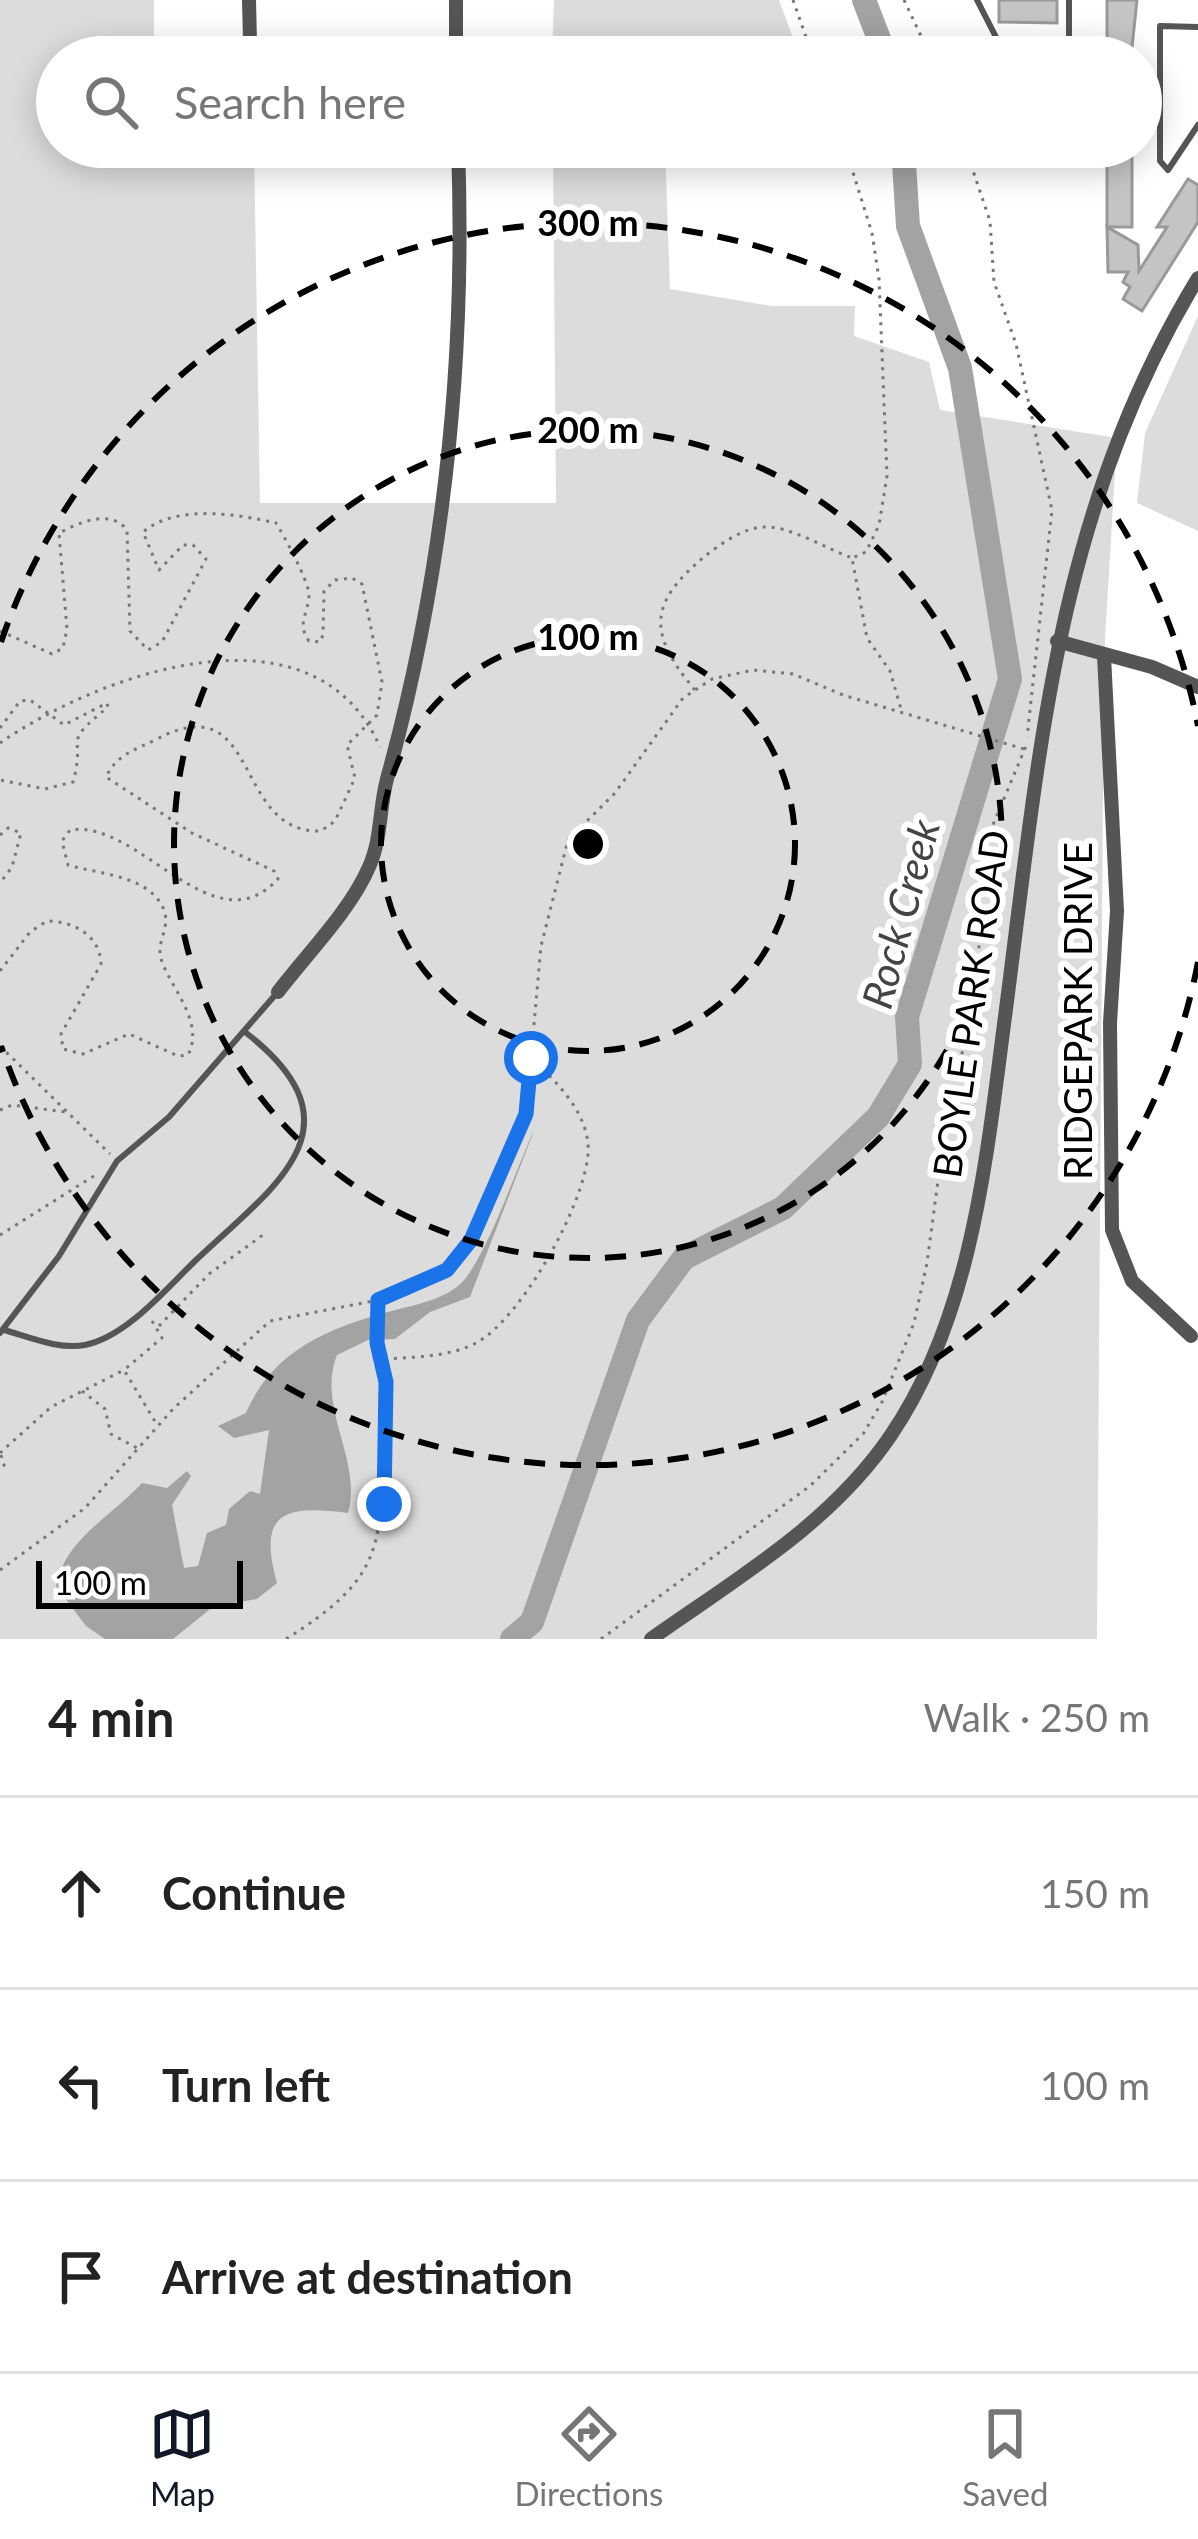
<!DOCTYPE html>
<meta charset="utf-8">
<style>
:root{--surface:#fff;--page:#f6f6f6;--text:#222;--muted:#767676;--line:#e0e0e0;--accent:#111827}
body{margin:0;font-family:Lato,sans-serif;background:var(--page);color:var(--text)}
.scale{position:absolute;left:36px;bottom:30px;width:207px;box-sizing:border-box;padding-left:12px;border:6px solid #000;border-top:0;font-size:33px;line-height:42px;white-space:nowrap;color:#000;-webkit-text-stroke:9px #fff;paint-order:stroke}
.stop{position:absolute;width:36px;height:36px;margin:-27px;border:9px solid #1a73e8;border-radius:50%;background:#fff}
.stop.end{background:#1a73e8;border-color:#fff;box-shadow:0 3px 12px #0008}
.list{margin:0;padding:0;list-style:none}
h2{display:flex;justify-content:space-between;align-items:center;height:156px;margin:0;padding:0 48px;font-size:51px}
h2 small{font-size:39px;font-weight:400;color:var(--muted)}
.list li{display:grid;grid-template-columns:78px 1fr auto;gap:36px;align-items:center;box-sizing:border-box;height:192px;padding:0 48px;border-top:3px solid var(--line)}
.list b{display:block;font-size:45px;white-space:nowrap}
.list em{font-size:39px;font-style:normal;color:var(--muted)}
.icon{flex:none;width:66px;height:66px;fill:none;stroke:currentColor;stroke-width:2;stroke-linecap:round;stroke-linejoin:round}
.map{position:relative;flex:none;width:1198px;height:1639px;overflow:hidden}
.search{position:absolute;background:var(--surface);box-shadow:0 6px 30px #0003;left:36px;right:36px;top:36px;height:132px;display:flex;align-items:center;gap:30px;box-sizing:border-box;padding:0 42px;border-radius:66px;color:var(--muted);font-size:45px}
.sheet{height:732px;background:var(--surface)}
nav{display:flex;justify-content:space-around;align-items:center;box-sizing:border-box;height:168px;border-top:3px solid var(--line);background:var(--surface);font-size:33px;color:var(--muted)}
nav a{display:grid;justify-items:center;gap:6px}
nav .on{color:var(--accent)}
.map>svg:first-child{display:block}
.green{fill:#dcdcdc}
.water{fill:#a3a3a3}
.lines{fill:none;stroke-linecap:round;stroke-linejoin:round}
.river{stroke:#a3a3a3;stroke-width:24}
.building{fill:#c4c4c4;stroke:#999;stroke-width:3}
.path{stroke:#777;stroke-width:3;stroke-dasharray:3 6;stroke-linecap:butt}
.lane{stroke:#555;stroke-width:6}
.street{stroke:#555;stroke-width:14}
.route{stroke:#1a73e8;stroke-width:15}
.ring{fill:none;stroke:#000;stroke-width:6;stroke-dasharray:21 15}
.labels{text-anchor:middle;stroke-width:12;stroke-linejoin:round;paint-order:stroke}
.street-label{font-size:39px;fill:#000;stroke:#fff}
.water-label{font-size:42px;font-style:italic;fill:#444;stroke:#fff}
.centre{fill:#000;stroke:#fff;stroke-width:6}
.ring-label{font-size:36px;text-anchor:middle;font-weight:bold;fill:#000;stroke:#fff;stroke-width:12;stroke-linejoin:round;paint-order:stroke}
</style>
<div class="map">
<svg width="1198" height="1639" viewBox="0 0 1198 1639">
<rect width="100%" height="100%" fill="#fff"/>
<g class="green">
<polygon points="0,0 154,0 154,57 57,57 57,147 254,147 260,503 556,503 553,147 665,147 670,289 772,306 855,306 854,336 929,362 940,410 1117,438 1104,656 1097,1639 0,1639"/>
<polygon points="554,0 779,0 800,57 552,57"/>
<polygon points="1198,316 1198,531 1137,503 1145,433"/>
</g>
<path class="water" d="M535 1128 470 1297 430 1312 395 1339 368 1340 337 1355C316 1407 363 1461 348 1513 285 1505 257 1511 277 1583L257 1599 214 1606 173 1639H105L86 1626 56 1586C65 1539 111 1517 142 1483L167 1488 187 1471 191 1476 172 1505 184 1568 198 1566 207 1533 226 1525 229 1509 250 1491 260 1494 269 1430 234 1438 218 1426 246 1413C274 1347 334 1326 399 1309 420 1304 451 1297 465 1279 491 1245 516 1169 535 1128Z"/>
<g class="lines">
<g class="river">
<polyline points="864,0 886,57"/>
<polyline points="512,1639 532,1622 638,1320 684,1258 783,1208 878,1117 910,1064 907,1017 1010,679 960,368 908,226 903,147"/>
</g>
</g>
<g class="building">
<polygon points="999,0 1057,0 1057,23 999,22"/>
<polygon points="1107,0 1137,0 1131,57 1107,57"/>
<rect x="1107" y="147" width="25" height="80"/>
<polygon points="1188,179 1198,185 1198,222 1142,311 1123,299 1130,287 1123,282 1128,272 1108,272 1107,227 1138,245 1139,271 1167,227 1157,227"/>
</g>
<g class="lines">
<g class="path">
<polyline points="793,0 813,57"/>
<polyline points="904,0 931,57"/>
<polyline points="845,147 872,233 879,279 887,476 879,525 866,552 852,558 867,638 890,671 901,709"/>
<polyline points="965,147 990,221 994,282 1016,344 1052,510 1027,737"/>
<path d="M0 631 52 654 63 648 67 629 59 533C79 523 110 508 127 530L130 631 148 650 162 642 206 559 193 545H183L159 570 143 532C176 504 237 514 276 523 284 536 308 580 309 594 309 613 296 623 309 641L320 642 323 635 324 591 335 580 352 578 362 584 382 682 377 715 347 745 355 778 335 821 321 831C232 834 262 684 157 739 135 750 117 754 106 777L192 833 274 871 278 879C213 949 140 819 70 830L62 841 68 865C95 873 136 875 156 897 178 923 155 937 161 959 171 989 205 1022 188 1055L178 1056 129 1034 83 1054 63 1049 61 1034 101 964C100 935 73 921 47 921L30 932 0 971"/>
<path d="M695 690C647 633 649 603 704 557 719 545 741 529 762 527 789 525 824 548 850 557"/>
<path d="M0 728 20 701 30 700 64 725 107 703 108 707C59 747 87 733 73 782L45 789 0 780"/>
<path d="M0 743C101 673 314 597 380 747"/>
<polyline points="0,835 8,828 21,833 12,867 0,883"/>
<polyline points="0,1046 110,1154"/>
<polyline points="0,1110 12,1105 66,1112"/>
<polyline points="0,1235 97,1174"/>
<polyline points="152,1321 162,1338 124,1370 156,1423"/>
<polyline points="159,1326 209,1274 267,1232"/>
<path d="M385 1359C415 1357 449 1357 476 1343 521 1319 584 1206 588 1154 591 1116 558 1083 533 1060"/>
<polyline points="82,1391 105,1409 111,1434 137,1448"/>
<polyline points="0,1453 51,1407 124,1370"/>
<polyline points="1,1455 5,1468"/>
<polyline points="0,1570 85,1508 174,1408 270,1321 378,1300 447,1270 471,1240 526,1114 541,946 568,840 615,793 683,698 712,679 753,670 793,674 843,695 1024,749"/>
<path d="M286 1639C377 1582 383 1551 382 1449 382 1421 388 1393 385 1365 383 1343 376 1326 378 1302"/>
<polyline points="601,1639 810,1486 863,1434 882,1402 914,1323 927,1263 946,1121 980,978 977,891 990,832 1026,746"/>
</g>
<g class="lane">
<polyline points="977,0 999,43 1069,45 1069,0"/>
<polyline points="1198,27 1160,26 1160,161 1168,170 1198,125"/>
<polyline points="1008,43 1008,57"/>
<path d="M4 1330C29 1337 59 1350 85 1345 126 1337 166 1289 195 1261 273 1187 368 1127 245 1032"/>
<polyline points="0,1333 59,1256 117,1161 169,1117 276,994"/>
</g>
<g class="street">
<polyline points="249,0 250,42"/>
<polyline points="456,57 456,0"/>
<polyline points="1057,641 1152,667 1198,687"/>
<polyline points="1104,656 1117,911 1110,1023 1112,1230 1132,1281 1191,1336"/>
<path d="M278 992C307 954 350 911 369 867 382 838 379 808 387 779 444 572 466 361 458 147"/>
<path d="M651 1639C737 1578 831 1524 891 1435 974 1313 987 1151 1006 1009 1040 747 1057 510 1198 278"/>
</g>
</g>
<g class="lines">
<polyline class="route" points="384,1504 386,1382 377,1343 378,1300 447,1270 471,1240 526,1114 531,1058"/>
</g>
<g class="ring">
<circle cx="588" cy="844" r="207"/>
<circle cx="588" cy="844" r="414"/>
<path d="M1198 962A621 621 0 0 1 1 1046M1 642A621 621 0 0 1 1198 726"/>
</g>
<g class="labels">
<g class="street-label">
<text transform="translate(971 1004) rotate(-82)" y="14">BOYLE PARK ROAD</text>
<text transform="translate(1078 1011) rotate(-90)" y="14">RIDGEPARK DRIVE</text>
</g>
<g class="water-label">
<text transform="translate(901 914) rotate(-75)" y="15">Rock Creek</text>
</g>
</g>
<circle cx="588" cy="844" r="18" class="centre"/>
<g class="ring-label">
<text x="588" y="236">300 m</text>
<text x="588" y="443">200 m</text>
<text x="588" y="650">100 m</text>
</g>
</svg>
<div class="scale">100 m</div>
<div class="stop" style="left:531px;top:1058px"></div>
<div class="stop end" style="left:384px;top:1504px"></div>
<div class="search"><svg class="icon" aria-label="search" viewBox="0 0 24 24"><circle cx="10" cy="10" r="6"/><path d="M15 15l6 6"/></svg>Search here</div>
</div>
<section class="sheet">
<h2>4 min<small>Walk · 250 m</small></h2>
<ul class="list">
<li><svg class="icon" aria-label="ahead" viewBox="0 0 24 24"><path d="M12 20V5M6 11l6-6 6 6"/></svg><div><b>Continue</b></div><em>150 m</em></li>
<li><svg class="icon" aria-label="left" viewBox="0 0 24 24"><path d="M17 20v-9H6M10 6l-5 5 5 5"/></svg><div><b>Turn left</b></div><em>100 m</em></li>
<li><svg class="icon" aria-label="arrive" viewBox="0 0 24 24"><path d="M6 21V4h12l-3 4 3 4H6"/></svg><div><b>Arrive at destination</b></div></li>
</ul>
</section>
<nav>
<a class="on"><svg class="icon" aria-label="map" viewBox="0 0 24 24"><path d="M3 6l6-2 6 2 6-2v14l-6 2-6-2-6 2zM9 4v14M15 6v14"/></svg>Map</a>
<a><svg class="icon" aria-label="directions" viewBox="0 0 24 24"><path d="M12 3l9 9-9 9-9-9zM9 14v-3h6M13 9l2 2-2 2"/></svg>Directions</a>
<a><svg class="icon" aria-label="saved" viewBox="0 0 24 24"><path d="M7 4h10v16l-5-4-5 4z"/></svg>Saved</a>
</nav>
